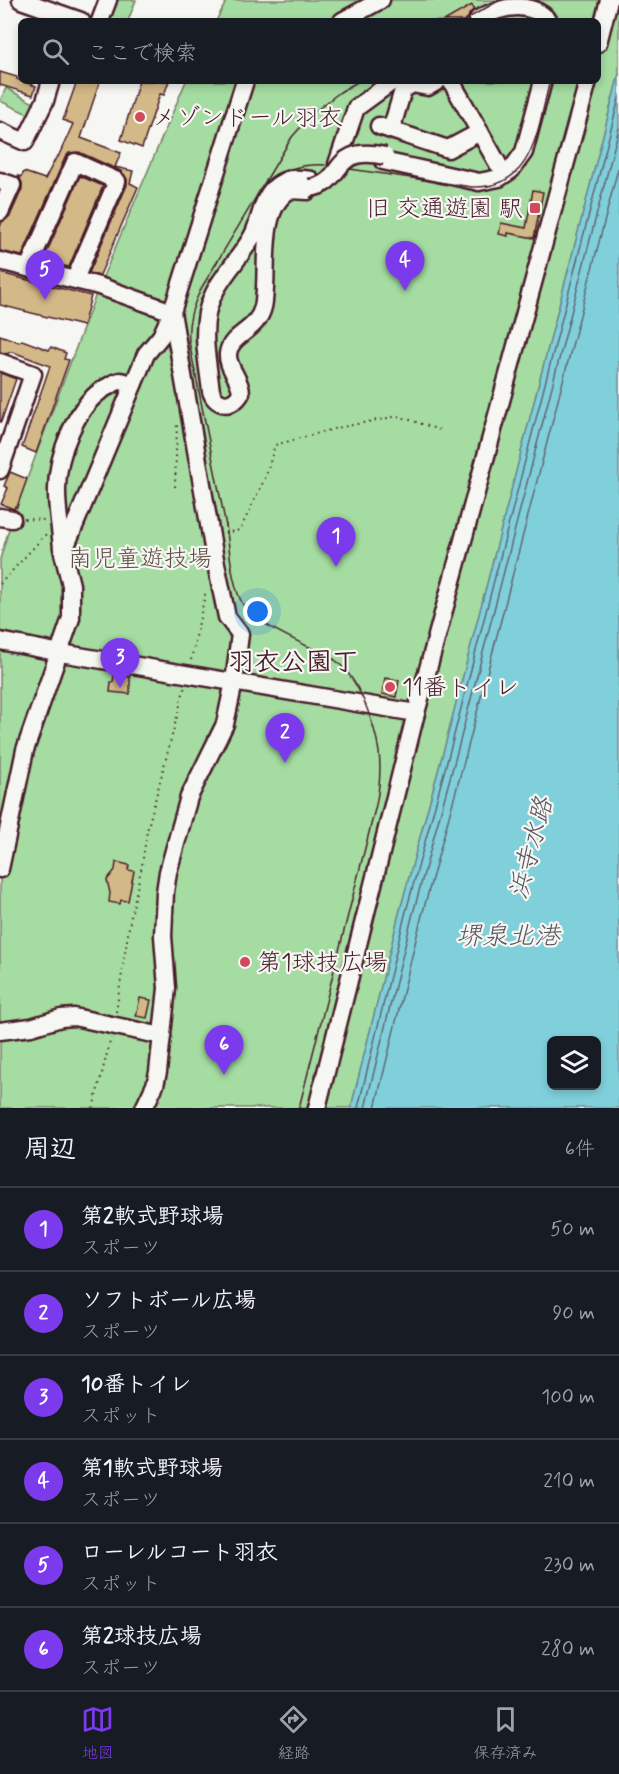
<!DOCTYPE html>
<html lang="ja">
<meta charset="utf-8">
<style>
:root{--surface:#171b24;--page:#242831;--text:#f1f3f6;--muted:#9ea1a6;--line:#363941;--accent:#7c3aed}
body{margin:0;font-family:Mynerve,"Klee One",sans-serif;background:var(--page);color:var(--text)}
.controls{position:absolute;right:18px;bottom:18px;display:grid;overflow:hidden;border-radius:9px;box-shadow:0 3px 9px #0003}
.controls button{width:54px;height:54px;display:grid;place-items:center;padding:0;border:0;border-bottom:2px solid var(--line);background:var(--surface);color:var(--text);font:30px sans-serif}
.you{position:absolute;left:258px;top:612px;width:21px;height:21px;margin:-15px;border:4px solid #fff;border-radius:50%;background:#1a73e8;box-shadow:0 0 0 9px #1a73e833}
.badge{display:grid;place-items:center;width:39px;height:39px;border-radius:50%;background:var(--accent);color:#fff;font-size:20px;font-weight:700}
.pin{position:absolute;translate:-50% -50px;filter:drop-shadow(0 2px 3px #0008)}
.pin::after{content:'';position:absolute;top:32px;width:21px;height:18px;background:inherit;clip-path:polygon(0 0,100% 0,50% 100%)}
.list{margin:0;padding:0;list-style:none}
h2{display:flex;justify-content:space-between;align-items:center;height:78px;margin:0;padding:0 24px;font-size:26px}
h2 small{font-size:20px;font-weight:400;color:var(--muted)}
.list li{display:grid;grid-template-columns:39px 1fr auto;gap:18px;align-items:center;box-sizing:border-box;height:84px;padding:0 24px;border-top:2px solid var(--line)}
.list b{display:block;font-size:22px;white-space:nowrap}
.list p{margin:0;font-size:20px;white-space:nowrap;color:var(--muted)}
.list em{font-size:20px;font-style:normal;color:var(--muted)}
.icon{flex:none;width:33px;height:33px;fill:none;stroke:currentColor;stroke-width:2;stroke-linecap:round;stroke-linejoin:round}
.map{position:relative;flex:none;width:619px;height:1108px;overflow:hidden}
.search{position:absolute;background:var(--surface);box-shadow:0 3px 9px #0003;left:18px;right:18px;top:18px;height:66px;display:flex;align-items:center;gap:15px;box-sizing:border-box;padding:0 21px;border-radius:9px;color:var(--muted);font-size:22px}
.sheet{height:582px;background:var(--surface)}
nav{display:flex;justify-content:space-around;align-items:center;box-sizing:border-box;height:84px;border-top:2px solid var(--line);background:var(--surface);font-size:16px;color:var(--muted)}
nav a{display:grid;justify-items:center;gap:3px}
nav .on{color:var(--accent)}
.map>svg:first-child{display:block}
.green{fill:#a4dca1;stroke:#777e66;stroke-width:1.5}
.water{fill:#80d0db;stroke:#6a8995;stroke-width:1.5;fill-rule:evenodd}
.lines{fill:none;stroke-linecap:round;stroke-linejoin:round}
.shore{stroke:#606671;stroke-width:1.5}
.building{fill:#d3b888;stroke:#4a1f2b;stroke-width:1.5}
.minor-casing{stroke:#4a1f2b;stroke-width:21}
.path{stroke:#4a1f2b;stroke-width:2;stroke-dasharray:1.5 4.5;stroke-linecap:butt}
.minor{stroke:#f6f6f2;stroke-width:16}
.tram{stroke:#4a1f2b;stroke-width:1.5}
.minor-bridge-casing{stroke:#4a1f2b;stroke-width:21;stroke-linecap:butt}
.minor-bridge{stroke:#f6f6f2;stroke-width:16}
.poi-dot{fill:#d1495b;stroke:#f6f6f2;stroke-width:2}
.labels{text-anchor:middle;stroke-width:4.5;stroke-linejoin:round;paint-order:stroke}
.poi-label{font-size:24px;fill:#4a1f2b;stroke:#f6f6f2;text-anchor:start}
.park-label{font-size:24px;fill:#604e48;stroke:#f6f6f2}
.neighbourhood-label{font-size:26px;font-weight:bold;fill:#4a1f2b;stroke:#f6f6f2}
.water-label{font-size:26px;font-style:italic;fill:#5a5460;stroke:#f6f6f2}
</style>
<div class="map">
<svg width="619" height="1108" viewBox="0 0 619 1108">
<rect width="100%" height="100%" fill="#f6f6f2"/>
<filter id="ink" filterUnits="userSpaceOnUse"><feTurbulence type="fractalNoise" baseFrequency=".0167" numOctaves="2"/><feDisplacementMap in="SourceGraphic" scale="12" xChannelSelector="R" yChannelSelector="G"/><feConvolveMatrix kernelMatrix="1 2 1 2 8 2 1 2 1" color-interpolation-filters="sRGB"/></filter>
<g filter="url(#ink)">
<g class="green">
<polygon points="112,0 136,0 128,21 106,21"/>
<polygon points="227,0 619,0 619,74 446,742 399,914 351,1108 0,1108 0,559 12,519 99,286 186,81 598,81 598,21 216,21"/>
<polygon points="6,88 39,106 34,117 0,101"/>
</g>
<path class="water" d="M619 74V1108H351L399 914 446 742ZM552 1040H596V1086H552Z"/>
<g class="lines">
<g class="shore">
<polyline points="358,1108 405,915 452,743 619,98"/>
<polyline points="365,1108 412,917 459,745 619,128"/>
<polyline points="375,1108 421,919 468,747 619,165"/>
</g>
</g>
<g class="building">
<polygon points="472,5 474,9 469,14 468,21 444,21"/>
<polygon points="0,72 17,77 17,79 21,81 36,86 33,95 0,85"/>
<polygon points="77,81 100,81 81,138 121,153 115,167 133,171 130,183 138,187 100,275 89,273 127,185 127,179 121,171 79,152 69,153 65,158 22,256 0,251 0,227 2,222 10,216 22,189 22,183 19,176 21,177 24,172 45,179 57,156 58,157 73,124 63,120"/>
<polygon points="139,81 169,81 164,95 160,94 142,148 121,140"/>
<polygon points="80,176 103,186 69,267 43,261"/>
<polygon points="533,190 543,192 534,238 508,233 508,236 499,234 501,223 526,228"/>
<polygon points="0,273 91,296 83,326 0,305"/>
<polygon points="0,335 19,342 22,340 49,350 51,347 66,353 64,359 69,360 36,453 22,447 50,366 13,352 9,352 8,354 0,352"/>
<polygon points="0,373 16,379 1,422 0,422"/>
<polygon points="10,472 27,479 17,507 15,506 14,509 1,504 8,488 4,486"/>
<polygon points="114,675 130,677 130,694 110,692 111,682 113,682"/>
<polygon points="385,678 399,680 396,697 382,694"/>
<polygon points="116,862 129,865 128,870 134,871 128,901 121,900 120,904 109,902 110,893 107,880 115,870"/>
<polygon points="140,998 151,1000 147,1018 136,1016"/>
</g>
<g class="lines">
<defs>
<g id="minor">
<polyline points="21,0 81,21"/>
<path d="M478 19C502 6 530 0 549 21"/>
<polyline points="100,21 108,0"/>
<polyline points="342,21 381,0"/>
<polyline points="598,43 609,0"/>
<polyline points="451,81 498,164"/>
<polyline points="379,126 448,149 480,132"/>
<polyline points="391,130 403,90 412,84 428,87 438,81"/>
<polyline points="0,131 25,142 45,101 51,81"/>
<polyline points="383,161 479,182 499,178 511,170 524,152 543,81"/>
<polyline points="337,164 356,108 393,81"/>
<polyline points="0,181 12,185 0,212"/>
<path d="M308 191 290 190C256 209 270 276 263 307 257 332 230 334 228 354 227 368 241 379 241 393 233 408 216 407 211 391 208 365 202 339 207 313 214 281 238 263 253 235 260 221 262 200 273 189 283 177 297 178 311 180"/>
<polyline points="0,261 99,286 172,312"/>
<polyline points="28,268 75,162 117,181 75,279"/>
<polyline points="0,362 33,374 0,470"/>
<polyline points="0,517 12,519"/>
<path d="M62 549C61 531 57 512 57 493 56 458 76 400 111 385 112 384 118 381 120 381 124 381 129 384 133 385"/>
<polyline points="0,641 61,653 416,713"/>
<polyline points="0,869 25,750 71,618 71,585 63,553 146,354 161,336 172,312 245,81"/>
<polyline points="0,1031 31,1027 61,1018 74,1017 162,1036"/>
<polyline points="144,1108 155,1085 158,1072 167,988 163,936 165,892 168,872 189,797 225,724 234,682 240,634 227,617 215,559 172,312"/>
<polyline points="317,1108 416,713 588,81"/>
</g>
</defs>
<use href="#minor" class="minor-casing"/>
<g class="path">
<polyline points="175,487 177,424"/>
<polyline points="24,519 45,520"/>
<polyline points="225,533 240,530 266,476 275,445 337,428 398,416 440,430"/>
<polyline points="0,584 47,533"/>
<polyline points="191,660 206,590"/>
<polyline points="116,1012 130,921 142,865 147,831 185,686"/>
<polyline points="93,1108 111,1038"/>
</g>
<use href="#minor" class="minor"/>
<g class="tram">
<polyline points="537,0 550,8 557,21"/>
<polyline points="463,21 500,0"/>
<path d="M350 169 472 187C535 189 537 128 550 81"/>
<path d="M269 181C285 168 304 164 325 165"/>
<path d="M226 525C230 549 231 587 244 606 256 625 314 648 335 660 349 671 357 685 364 701 380 739 384 765 376 805L299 1108"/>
<path d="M226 526 189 342C187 321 193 305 202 287L292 137 313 113 340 92 359 81"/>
</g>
<defs>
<path id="minor-bridge" d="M309 188C346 184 329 144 385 156"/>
</defs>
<use href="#minor-bridge" class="minor-bridge-casing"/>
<use href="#minor-bridge" class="minor-bridge"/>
</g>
</g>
<g class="poi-dot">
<circle cx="140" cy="117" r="6"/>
<rect x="529" y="202" width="12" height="12" rx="3"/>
<circle cx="390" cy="687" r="6"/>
<circle cx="245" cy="962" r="6"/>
</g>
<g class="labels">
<g class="poi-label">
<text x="152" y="125">メゾンドール羽衣</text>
<text x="523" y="216" text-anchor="end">旧 交通遊園 駅</text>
<text x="402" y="695">11番トイレ</text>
<text x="257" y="970">第1球技広場</text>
</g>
<g class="park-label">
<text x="140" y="566">南児童遊技場</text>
</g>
<g class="neighbourhood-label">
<text x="293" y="670">羽衣公園丁</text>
</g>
<g class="water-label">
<text transform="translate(530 848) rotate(-75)" y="9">浜寺水路</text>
<text x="508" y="944">堺泉北港</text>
</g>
</g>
</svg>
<div class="controls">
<button><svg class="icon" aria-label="layers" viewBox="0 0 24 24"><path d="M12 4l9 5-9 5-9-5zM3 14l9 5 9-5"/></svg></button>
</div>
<div class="you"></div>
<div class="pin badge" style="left:336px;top:567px">1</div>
<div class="pin badge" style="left:285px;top:763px">2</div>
<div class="pin badge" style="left:120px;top:688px">3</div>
<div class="pin badge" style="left:405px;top:291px">4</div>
<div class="pin badge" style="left:45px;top:300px">5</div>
<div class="pin badge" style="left:224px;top:1075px">6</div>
<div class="search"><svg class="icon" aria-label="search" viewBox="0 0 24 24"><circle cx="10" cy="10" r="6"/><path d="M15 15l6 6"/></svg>ここで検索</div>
</div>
<section class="sheet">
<h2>周辺<small>6件</small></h2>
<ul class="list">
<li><span class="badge">1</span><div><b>第2軟式野球場</b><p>スポーツ</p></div><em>50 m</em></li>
<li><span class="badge">2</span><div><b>ソフトボール広場</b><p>スポーツ</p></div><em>90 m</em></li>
<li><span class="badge">3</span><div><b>10番トイレ</b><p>スポット</p></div><em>100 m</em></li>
<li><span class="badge">4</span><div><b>第1軟式野球場</b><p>スポーツ</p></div><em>210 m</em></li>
<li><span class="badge">5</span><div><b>ローレルコート羽衣</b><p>スポット</p></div><em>230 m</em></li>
<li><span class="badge">6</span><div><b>第2球技広場</b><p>スポーツ</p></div><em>280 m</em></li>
</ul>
</section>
<nav>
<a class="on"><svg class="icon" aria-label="map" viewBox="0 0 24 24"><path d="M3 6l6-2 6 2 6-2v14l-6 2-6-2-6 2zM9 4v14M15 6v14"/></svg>地図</a>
<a><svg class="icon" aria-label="directions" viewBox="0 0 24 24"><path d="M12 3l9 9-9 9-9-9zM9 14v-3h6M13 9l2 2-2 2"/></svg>経路</a>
<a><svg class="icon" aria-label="saved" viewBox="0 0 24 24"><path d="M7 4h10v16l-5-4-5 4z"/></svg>保存済み</a>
</nav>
